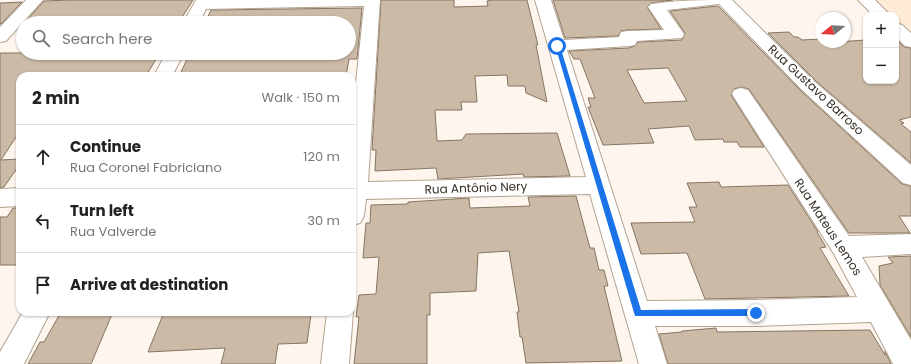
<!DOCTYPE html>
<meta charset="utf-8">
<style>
:root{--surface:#fff;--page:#f6f6f6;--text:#222;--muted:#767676;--line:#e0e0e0}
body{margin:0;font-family:Poppins,sans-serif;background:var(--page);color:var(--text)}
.controls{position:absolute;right:12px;top:12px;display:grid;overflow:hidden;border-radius:8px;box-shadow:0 1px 3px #0004}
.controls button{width:36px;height:36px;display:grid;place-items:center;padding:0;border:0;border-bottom:1px solid var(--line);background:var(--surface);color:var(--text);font:20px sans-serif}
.compass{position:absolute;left:815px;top:12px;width:36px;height:36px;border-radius:50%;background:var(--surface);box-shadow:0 1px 3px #0004;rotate:252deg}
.stop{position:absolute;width:12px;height:12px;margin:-9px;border:3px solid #1a73e8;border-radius:50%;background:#fff}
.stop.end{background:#1a73e8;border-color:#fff;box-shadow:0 1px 4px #0008}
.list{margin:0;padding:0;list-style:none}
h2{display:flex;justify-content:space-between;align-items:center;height:52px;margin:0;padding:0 16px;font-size:17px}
h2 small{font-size:13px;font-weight:400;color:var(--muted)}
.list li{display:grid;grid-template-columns:26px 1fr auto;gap:12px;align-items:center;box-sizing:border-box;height:64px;padding:0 16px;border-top:1px solid var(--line)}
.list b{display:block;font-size:15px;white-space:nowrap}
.list p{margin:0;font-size:13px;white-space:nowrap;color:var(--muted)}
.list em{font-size:13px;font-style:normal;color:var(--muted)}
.icon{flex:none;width:22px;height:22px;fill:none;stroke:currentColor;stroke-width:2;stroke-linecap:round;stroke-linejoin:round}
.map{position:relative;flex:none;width:911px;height:364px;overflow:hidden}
.search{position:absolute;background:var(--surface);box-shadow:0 1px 3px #0004;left:16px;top:16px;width:340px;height:44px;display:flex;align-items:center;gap:10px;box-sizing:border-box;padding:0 14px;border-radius:22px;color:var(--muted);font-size:15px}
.panel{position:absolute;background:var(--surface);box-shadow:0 1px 3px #0004;left:16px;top:72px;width:340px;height:244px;border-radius:12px}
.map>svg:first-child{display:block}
.built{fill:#fdebd5}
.building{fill:#cbbaa6;stroke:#857563;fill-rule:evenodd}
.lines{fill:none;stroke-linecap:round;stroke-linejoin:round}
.minor-casing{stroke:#b3a28f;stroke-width:2}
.minor{fill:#fff;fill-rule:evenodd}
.route{fill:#1a73e8}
.labels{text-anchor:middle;stroke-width:4;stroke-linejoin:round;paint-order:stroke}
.street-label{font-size:12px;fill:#342d25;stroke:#fff}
</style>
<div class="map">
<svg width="911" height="364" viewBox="0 0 911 364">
<rect width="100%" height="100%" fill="#fef6ee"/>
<polygon class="built" points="876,0 911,0 911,34 896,20 896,15 891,15"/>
<g class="building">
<polygon points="71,0 193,0 181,19 24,23 44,1"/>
<polygon points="381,0 454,0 454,7 488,6 487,1 493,0 527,0 538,45 536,45 547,102 526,93 525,86 508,86 507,75 475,76 477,102 461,102 462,110 435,110 437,141 462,140 466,134 557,133 570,176 524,177 523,174 438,179 436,168 375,171 376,150 372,150"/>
<polygon points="553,0 673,0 651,3 647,7 661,29 627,30 621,31 618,36 565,38"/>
<polygon points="22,2 1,24 0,24 0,3"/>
<path d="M718 6 801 91 902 184 911 186V216H899L910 233H849L749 89 741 87 734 89 731 95 764 147H740L737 142H724L723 139 695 140 689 126 648 129 654 143 603 145 588 107H591L588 98H595L580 59H574L569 51 629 48 635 46 638 42 682 40 685 33 670 11ZM668 68 687 101 644 103 627 70Z"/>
<polygon points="362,8 357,59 349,59 346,76 215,76 217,73 180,74 190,53 349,53 349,23 205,23 211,10"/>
<polygon points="789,32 794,37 798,37 802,40 821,39 821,43 866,40 866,81 896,81 896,39 904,47 911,48 911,117 899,120 904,123 901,124 911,132 911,163 816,81 768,33"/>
<polygon points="0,53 48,53 44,57 94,56 96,53 160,53 147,74 20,76 20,131 1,160 20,159 20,164 4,187 0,188"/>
<polygon points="719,182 721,187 788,185 818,232 817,232 826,247 820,248 849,296 705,299 687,253 641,254 631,223 695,222 689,207 697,207 687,183"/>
<polygon points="576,196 590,248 594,248 599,270 604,270 608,286 604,286 622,361 526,363 522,337 520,337 517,312 519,312 509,251 478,253 476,291 430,293 430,315 427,315 427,364 354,364 359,317 356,317 359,295 376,294 379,257 363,258 366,223 370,223 371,205 408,204 408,202 469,198 470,208 530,206 528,197"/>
<polygon points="13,208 20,208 20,265 0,265 0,217 7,217"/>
<polygon points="911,256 911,337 880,285 879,266 893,263 888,257"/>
<polygon points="61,312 113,312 91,364 28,364 40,342 44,342"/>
<polygon points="164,312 298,312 298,314 311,314 307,343 278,344 275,364 221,364 225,348 148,352"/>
<polygon points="716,328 717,332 870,330 885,355 885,351 891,364 668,364 659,334 682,332 682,331"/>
</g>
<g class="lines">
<defs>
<g id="minor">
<polygon points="26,0 43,0 6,41 0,42 0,27"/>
<path d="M196 0H380L368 182 586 177 535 0H551L564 40 619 37 621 32 627 31 664 30 648 7 651 4C677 0 705 0 732 0L815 82 911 165V185L903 183 802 90 719 4 667 10 684 34 682 38 637 41 635 45 629 46 567 50 647 301 756 300 857 297 834 254 732 94 734 90 741 88 748 90 849 236 911 234V254L862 257 911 340V364H893L871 322 756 326H655L667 364H639L590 194 366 199 364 216 360 223 352 225V121L364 6 206 9 199 23H183Z"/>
<polygon points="858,0 875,0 890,15 873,15"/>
<polygon points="896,23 902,25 911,33 911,47 905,46 896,37"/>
<polygon points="166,53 184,53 172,76 154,76"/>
<polygon points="20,188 20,206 0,207 0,189"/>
<polygon points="352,309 353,312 349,364 321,364 327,312 352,312"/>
<polygon points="23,312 50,312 24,364 0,364 0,352"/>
</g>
</defs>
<use href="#minor" class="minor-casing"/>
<use href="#minor" class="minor"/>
</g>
<polygon class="route" points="555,45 560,46 641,310 756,309 759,310 759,316 635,316"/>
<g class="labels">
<g class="street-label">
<text transform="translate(816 90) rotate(43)" y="4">Rua Gustavo Barroso</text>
<text transform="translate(476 188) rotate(-2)" y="4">Rua Antônio Nery</text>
<text transform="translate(828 227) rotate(57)" y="4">Rua Mateus Lemos</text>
</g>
</g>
</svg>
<div class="controls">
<button>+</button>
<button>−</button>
</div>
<svg class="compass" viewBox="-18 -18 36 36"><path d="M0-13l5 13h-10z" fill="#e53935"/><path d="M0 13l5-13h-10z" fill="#767676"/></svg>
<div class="stop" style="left:557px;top:46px"></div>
<div class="stop end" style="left:756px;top:313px"></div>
<div class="search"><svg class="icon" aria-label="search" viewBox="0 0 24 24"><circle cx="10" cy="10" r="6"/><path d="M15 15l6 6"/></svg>Search here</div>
<section class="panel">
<h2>2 min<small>Walk · 150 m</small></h2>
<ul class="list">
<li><svg class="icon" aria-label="ahead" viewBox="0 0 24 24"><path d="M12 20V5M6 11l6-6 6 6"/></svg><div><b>Continue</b><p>Rua Coronel Fabriciano</p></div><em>120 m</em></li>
<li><svg class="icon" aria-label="left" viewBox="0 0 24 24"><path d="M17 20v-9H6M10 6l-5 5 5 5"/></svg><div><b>Turn left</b><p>Rua Valverde</p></div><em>30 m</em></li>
<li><svg class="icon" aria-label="arrive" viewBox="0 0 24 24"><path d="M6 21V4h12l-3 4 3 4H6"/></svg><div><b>Arrive at destination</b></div></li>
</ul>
</section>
</div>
